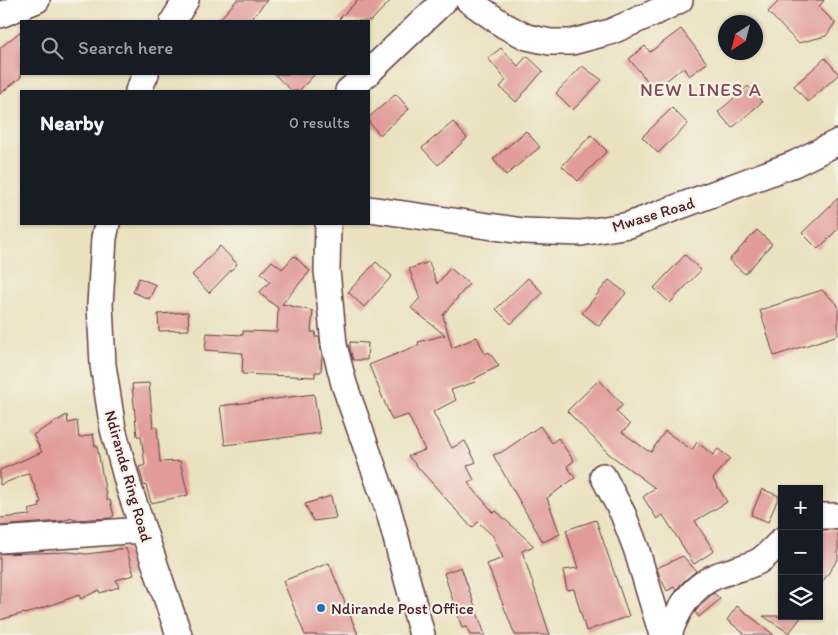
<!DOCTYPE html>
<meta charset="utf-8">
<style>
:root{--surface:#171b24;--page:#20242c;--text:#f1f3f6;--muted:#9ea1a6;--line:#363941}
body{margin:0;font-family:Itim,sans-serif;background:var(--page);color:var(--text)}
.controls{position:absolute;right:15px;bottom:15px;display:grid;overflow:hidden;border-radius:0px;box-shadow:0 1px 4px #0004}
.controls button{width:45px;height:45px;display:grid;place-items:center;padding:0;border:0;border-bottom:1px solid var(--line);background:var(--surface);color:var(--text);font:25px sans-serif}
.compass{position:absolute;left:718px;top:15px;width:45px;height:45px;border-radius:50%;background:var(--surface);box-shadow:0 1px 4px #0004;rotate:216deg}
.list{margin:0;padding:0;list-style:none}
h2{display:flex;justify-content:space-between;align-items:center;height:65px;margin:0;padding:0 20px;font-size:21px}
h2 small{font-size:16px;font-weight:400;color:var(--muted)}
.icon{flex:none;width:28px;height:28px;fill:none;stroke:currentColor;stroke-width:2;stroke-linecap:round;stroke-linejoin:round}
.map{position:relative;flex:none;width:838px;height:635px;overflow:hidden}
.search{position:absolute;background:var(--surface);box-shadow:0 1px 4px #0004;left:20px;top:20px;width:350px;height:55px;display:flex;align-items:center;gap:12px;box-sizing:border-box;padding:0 18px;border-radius:0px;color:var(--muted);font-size:19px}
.panel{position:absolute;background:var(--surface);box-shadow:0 1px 4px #0004;left:20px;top:90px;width:350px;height:135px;border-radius:0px}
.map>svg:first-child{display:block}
.building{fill:#e19c9a}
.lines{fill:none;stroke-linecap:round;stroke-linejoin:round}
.minor-casing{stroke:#623c41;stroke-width:28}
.minor{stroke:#fff;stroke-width:25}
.poi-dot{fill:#1f6fb2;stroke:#f7f3e8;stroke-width:2}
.labels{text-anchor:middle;stroke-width:4.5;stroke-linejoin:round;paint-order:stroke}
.street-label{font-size:16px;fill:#4a1f2b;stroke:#f7f3e8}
.poi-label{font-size:16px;fill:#4a1f2b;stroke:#f7f3e8;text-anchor:start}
.quarter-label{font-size:19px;letter-spacing:1px;fill:#7f4b52;stroke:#f7f3e8}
</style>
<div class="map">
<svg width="838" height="635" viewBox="0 0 838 635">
<rect width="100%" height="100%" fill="#f7f3e8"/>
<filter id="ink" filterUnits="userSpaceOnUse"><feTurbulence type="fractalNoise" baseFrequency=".02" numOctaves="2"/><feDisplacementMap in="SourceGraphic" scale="10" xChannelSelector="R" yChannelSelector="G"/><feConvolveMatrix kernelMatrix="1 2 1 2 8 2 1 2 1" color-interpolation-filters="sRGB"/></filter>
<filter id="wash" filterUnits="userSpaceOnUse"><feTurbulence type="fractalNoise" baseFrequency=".0096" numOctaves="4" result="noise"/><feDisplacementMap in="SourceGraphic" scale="20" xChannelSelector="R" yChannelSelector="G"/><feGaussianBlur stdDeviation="1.12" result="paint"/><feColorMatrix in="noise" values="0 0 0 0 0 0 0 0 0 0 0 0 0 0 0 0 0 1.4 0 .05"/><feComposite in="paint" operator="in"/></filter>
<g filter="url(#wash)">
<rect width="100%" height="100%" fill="#eae1bf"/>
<g id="blocks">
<g class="building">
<polygon points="237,0 267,0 250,21 218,21"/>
<polygon points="358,0 391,0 371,21 337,21"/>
<polygon points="780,0 824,0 819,7 835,23 826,36 798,43 768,12"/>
<polygon points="681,29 707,63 689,76 683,67 655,90 629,59 645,46 650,52"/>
<polygon points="21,31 21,77 0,94 0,48"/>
<polygon points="501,48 518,66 527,56 543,71 516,102 500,87 506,80 488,58"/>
<polygon points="825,58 838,73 838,75 808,102 794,86"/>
<polygon points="582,66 602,80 573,110 556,93"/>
<polygon points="274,74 315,74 299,91 292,91"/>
<polygon points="748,86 762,102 732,128 718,112"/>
<polygon points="396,94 409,109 380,135 369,122 369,117"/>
<polygon points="672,108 688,124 658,153 642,137"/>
<polygon points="453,122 467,138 438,165 422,148"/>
<polygon points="526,131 540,147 506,175 493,159"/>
<polygon points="591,135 607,151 578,181 562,166"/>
<polygon points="838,198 838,229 818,249 802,233"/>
<polygon points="757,230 772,244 745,274 729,260"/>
<polygon points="220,246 237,264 209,293 192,275"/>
<polygon points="685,255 701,270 670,303 654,288"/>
<polygon points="294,256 310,271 282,304 313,311 311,332 316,332 315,337 319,337 322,355 321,372 315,372 315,377 242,374 243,353 205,350 207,333 243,335 243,331 277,332 278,308 259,293 270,281 261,273 272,261 282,269"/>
<polygon points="376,262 392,276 364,307 348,292"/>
<polygon points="429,262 437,284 450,268 469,284 443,315 452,348 477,337 485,354 489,352 499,366 474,379 475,382 451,390 456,400 433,412 452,448 465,441 476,462 467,466 474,480 468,483 494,513 496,511 534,546 522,551 550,635 515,635 487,564 503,558 493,536 478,522 472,528 408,456 425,450 408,415 392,420 369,365 419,345 418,342 445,335 411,308 420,298 409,269"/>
<polygon points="139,278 156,285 149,299 133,292"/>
<polygon points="528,278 543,293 511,324 496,309"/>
<polygon points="609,280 626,293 599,326 582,313"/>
<polygon points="822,290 838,305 838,335 774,356 760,310"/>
<polygon points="188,312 189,330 159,331 158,314"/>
<polygon points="350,342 368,343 367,360 353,360 350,349"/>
<polygon points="599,380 623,405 616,411 630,425 622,432 648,451 648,450 651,452 665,431 692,450 697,442 713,455 718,449 730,458 713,479 727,502 695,521 714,551 694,564 663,515 657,519 643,497 655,488 609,454 567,411"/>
<polygon points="149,383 153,428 157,427 160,462 180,461 188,495 151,503 146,485 144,486 139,467 145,465 141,436 137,436 132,384"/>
<polygon points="314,394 320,433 225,445 220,406"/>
<polygon points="67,415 68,423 77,421 79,438 93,434 95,446 97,446 107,500 110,500 114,516 109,518 73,520 73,518 61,521 0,526 0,518 30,515 29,510 40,507 39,503 41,502 29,473 0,485 0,470 42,452 33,435"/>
<polygon points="540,426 552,443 558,438 574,461 567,466 575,478 547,498 560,534 543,542 493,455 502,452"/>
<polygon points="762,489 779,496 768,522 751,515"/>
<polygon points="331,496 336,518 313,521 305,504"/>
<polygon points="596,520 629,616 586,631 574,589 567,590 563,570 578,568 566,530"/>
<polygon points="819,530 838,530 838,559 819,587"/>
<polygon points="120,548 120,550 126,548 134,575 116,580 119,587 100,593 99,590 81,599 79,595 25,614 24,613 0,620 0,554 69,552 86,554 112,551"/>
<polygon points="683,556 696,571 683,582 676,590 674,587 667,591 660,577 657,568"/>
<polygon points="329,563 358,635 305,635 283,581"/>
<polygon points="461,567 485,635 470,635 467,627 462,628 444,573"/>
<polygon points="714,593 720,599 699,617 695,612 703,603"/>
<polygon points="737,606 774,635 746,635 727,620"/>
<polygon points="763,616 802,616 789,633"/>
</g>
</g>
</g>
<g filter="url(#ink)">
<use href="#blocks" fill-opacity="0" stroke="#623c41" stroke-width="1"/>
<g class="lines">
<defs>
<g id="minor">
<polyline points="468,0 505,26 527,37 550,42 572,42 610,32 660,10 680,0"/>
<polyline points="0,15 37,0"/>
<polyline points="173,21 186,0"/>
<polyline points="369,72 445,0"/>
<polyline points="138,91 146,74"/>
<polyline points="348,91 367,74"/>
<polyline points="369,209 523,231 581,233 629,225 794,164 838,142"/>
<polyline points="107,224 104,238 100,305 103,365 113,429 129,488 179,635"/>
<polyline points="328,224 327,270 334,345 344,384 389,512 422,635"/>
<polyline points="603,476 623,514 636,548 662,635"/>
<polyline points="819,516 838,516"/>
<polyline points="0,540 143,530"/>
<path d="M669 635C676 613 686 595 705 582 720 571 743 570 759 561 767 556 775 547 782 540"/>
</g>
</defs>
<use href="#minor" class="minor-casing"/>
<use href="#minor" class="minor"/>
</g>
</g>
<circle class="poi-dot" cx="321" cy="608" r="5"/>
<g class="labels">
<g class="street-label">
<text transform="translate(653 214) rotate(-17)" y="6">Mwase Road</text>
<text transform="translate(129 476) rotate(74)" y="6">Ndirande Ring Road</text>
</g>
<g class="poi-label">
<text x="331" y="614">Ndirande Post Office</text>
</g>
<g class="quarter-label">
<text x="701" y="96">NEW LINES A</text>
</g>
</g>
</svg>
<div class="controls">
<button>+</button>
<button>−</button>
<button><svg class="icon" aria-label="layers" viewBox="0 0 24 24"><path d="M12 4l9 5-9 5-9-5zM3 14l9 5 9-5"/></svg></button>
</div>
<svg class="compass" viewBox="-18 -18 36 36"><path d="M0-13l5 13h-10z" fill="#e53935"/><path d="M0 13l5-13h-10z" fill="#9ea1a6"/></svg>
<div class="search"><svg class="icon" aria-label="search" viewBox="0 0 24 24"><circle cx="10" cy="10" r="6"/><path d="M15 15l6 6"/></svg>Search here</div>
<section class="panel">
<h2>Nearby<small>0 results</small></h2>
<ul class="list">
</ul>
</section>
</div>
